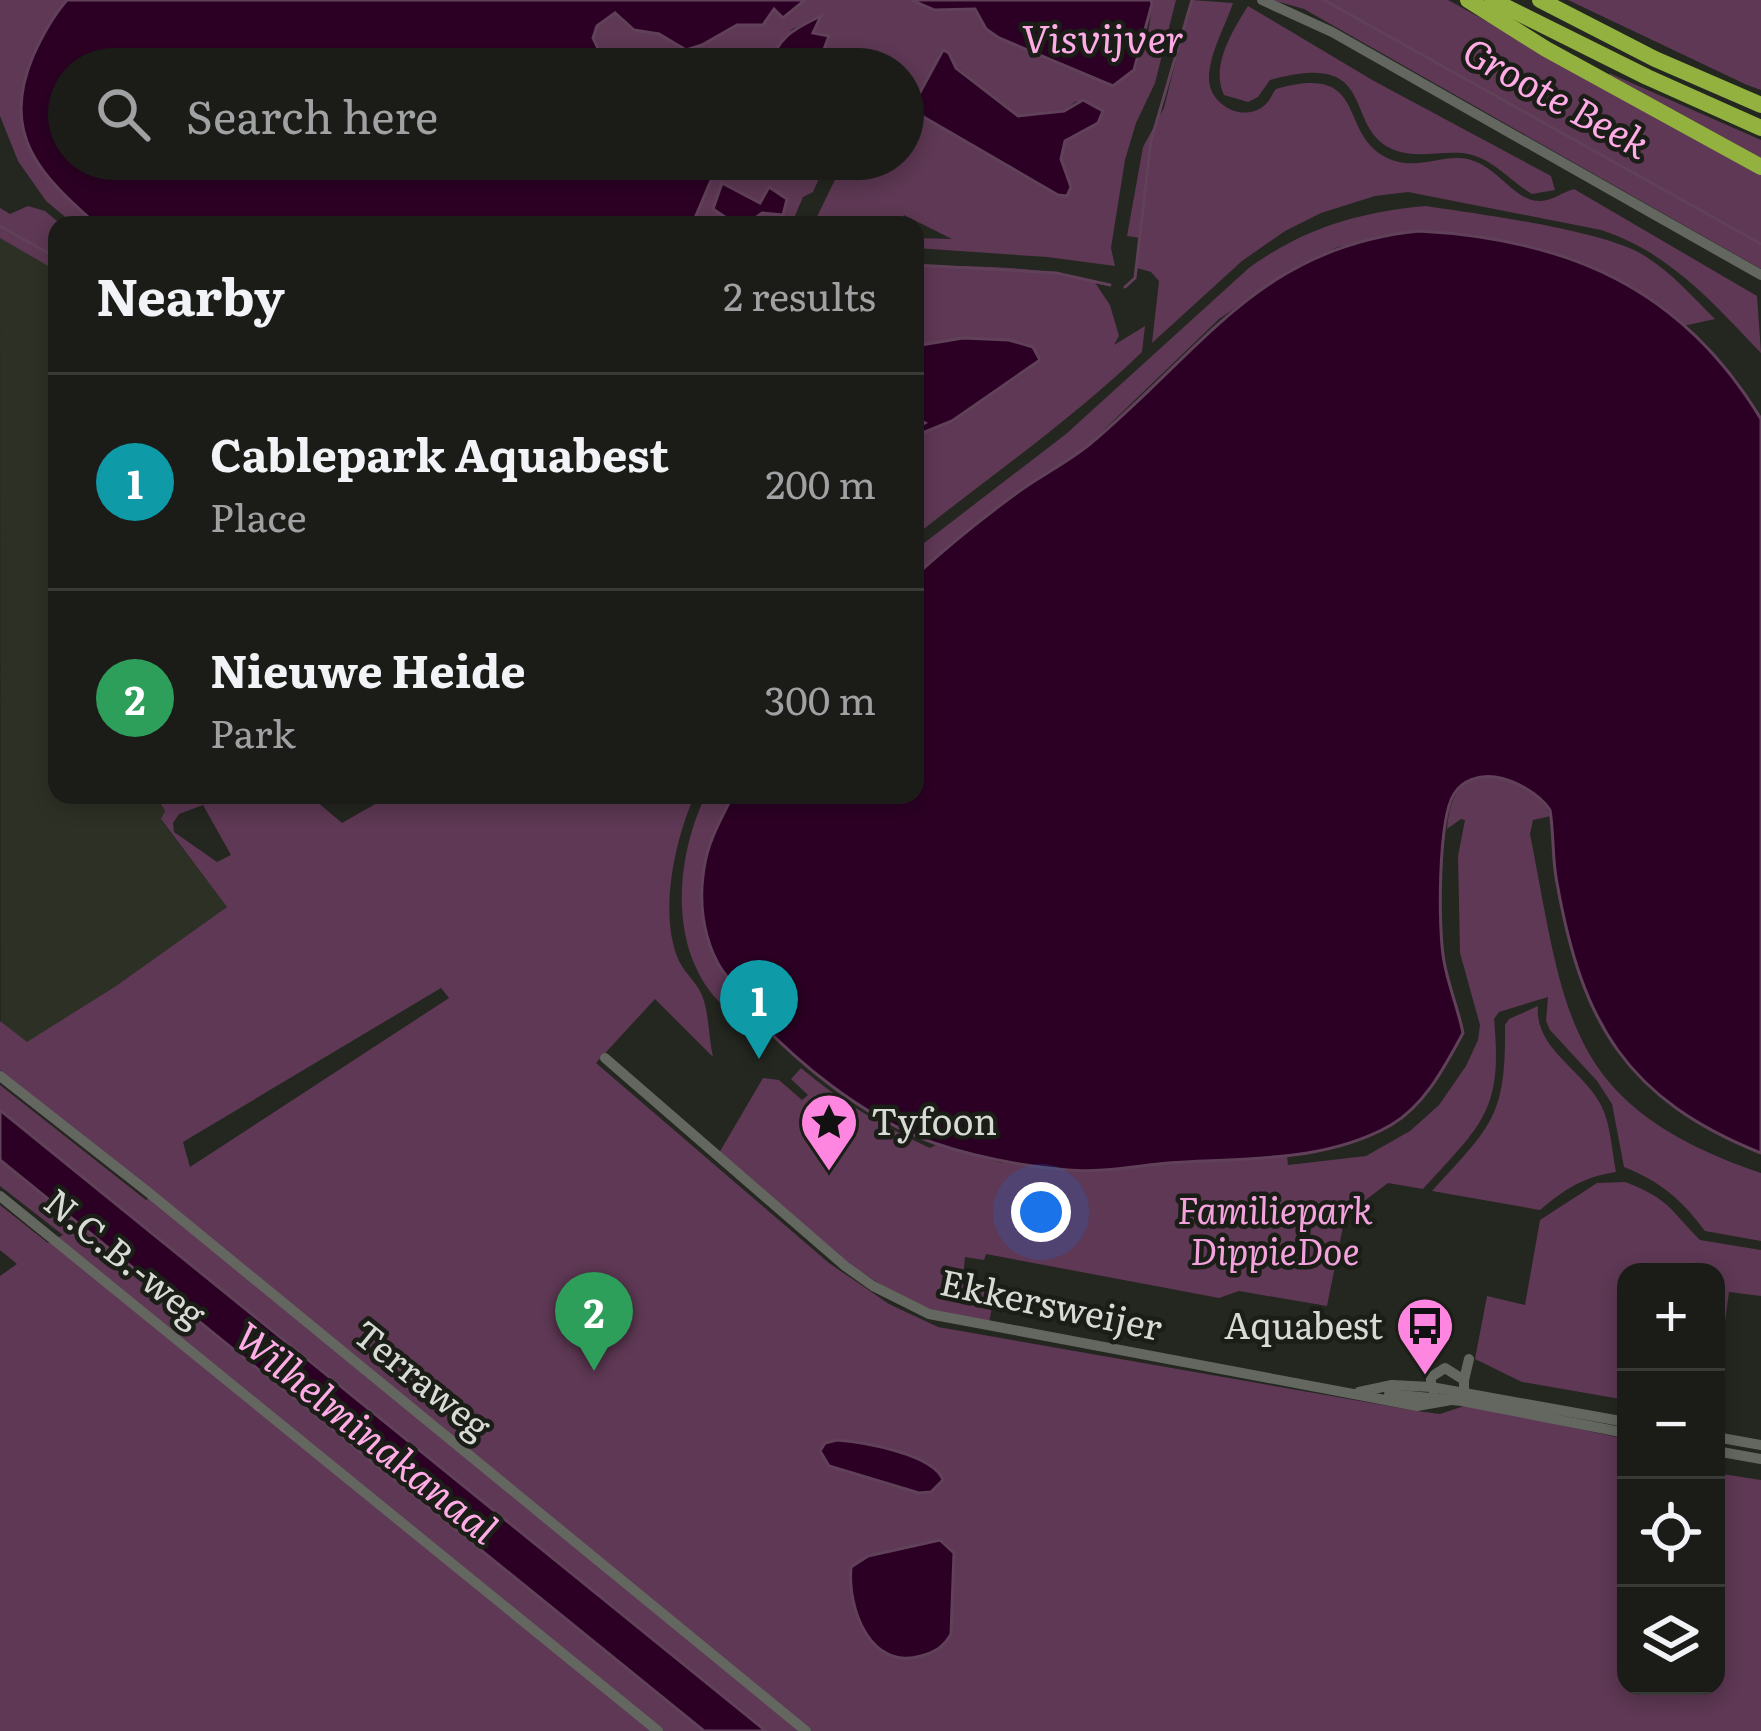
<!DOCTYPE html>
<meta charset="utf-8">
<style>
:root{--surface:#1b1c18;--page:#282925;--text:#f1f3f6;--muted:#a0a1a2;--line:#393a37;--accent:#1a73e8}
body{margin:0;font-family:Literata,serif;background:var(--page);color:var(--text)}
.controls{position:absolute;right:36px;bottom:36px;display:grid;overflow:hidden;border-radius:24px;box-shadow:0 6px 18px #0003}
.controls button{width:108px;height:108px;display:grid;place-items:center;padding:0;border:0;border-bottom:3px solid var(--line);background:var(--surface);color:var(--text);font:60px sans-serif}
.you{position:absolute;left:1041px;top:1212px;width:42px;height:42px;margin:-30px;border:9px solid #fff;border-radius:50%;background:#1a73e8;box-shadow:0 0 0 18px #1a73e833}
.badge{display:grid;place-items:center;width:78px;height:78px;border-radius:50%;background:var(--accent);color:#fff;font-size:39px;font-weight:700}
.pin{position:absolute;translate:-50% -99px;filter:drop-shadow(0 3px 6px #0008)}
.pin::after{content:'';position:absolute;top:63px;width:42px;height:36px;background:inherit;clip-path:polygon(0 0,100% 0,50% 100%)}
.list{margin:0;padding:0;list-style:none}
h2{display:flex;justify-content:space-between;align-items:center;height:156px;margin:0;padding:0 48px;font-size:51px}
h2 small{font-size:39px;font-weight:400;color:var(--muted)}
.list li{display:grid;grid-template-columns:78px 1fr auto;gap:36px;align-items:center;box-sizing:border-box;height:216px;padding:0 48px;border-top:3px solid var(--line)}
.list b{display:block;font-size:45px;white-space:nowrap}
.list p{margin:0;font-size:39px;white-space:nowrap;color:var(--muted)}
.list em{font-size:39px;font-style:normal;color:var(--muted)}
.icon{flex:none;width:66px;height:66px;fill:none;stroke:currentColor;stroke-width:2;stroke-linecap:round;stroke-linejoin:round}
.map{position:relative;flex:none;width:1761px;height:1731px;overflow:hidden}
.search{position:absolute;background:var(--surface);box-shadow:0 6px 18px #0003;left:48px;top:48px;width:876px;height:132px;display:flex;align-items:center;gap:30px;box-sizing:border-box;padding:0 42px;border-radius:66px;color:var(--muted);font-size:45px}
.panel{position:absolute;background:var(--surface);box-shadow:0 6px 18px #0003;left:48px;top:216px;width:876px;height:588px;border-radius:24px}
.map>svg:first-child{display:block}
.built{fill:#2d3125}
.green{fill:#5e3854;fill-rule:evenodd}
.water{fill:#2c0024;stroke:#604159;stroke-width:3}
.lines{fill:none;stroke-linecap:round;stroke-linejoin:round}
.stream{stroke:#604159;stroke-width:3}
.minor{stroke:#646760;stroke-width:10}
.highway{stroke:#93b13f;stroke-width:16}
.labels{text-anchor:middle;stroke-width:9;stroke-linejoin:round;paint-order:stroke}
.poi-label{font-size:36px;fill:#d8dad6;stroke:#1b1d17;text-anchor:start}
.park-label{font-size:36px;font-style:italic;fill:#f4a2dd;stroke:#1b1d17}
.street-label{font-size:36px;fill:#d8dad6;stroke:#1b1d17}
.water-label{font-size:39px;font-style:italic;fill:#feabe6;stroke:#1b1d17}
</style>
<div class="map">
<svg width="1761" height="1731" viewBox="0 0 1761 1731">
<rect width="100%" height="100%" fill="#242620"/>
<polygon class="built" points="0,231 57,264 57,795 155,795 165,812 161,820 227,907 116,986 1,1059"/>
<g class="green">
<path d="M0 0H67C52 17 43 36 34 57 0 132 42 177 97 225H75L46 201 18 161 0 116Z"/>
<path d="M805 0H911L934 10 976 9 986 29 999 38 1113 86C1141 71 1152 31 1151 0H1176L1155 83 1136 123 1125 160 1111 248 1115 266 1047 257 915 248V238L952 239 904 215 900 225H813L845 159H903V69H861L856 62 823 52 829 38 813 33 821 17 792 29 768 69H627L603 59 593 38 597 26 615 13 634 30 659 34 680 48 737 25 758 26 767 21 774 9 797 8ZM940 53 1018 116 1064 111 1076 101 1098 123 1065 141 1061 159 1070 181 1062 197 915 112V103Z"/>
<path d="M1191 0 1233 3C1225 27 1210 52 1209 77 1208 104 1243 124 1265 105 1270 101 1272 94 1276 89 1375 61 1333 141 1395 161 1417 168 1438 157 1460 158 1496 160 1511 201 1540 201 1553 201 1562 192 1574 189L1757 296 1761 353C1713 303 1669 252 1601 230L1408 192 1375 196 1321 213 1285 231 1242 261 1152 343 1159 281 1151 272 1137 268 1140 238 1127 236 1143 147 1164 108Z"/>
<polygon points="1272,0 1448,0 1761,172 1761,269 1304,9"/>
<polygon points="1568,0 1761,0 1761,90 1747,85"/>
<path d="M1248 6 1374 81 1551 176 1555 190 1532 194C1507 179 1493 157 1462 153 1441 151 1418 158 1397 151 1339 131 1384 48 1270 80L1258 97 1248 102 1224 95C1210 66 1233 30 1248 6Z"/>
<polygon points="1609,73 1761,140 1761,158 1610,75"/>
<path d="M720 159H828L813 192 803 197 791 225H746C759 212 773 211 787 199L768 187 760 203 722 184 714 208 728 219 726 225H692Z"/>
<polygon points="28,206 45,211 62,225 57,225 57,271 0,238 0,208 10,214"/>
<path d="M1426 206C1478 214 1604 230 1645 256 1672 273 1693 297 1715 319L1683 326 1660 306 1508 242 1419 231 1338 247 1290 270 1219 319 1086 447 1021 490 915 576V550L1066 434 1250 267C1305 228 1359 212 1426 206Z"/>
<path d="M915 265C975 267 1036 265 1094 281L1110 305 1119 336 1114 345 1145 326 1142 352C1072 420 991 475 915 536V436L952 421 1028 370 1019 342C985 337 954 340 921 345L915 361Z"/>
<path d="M1488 776C1513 780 1542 792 1551 816L1533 820 1530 834C1566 1017 1565 1106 1761 1173V1241L1705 1231C1681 1199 1661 1182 1624 1167L1612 1104 1597 1081 1550 1030 1546 1021 1548 997 1499 1012 1494 1019C1503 1111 1482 1124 1423 1189L1388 1183 1355 1208 1347 1207 1327 1306 1239 1291 1219 1298 986 1254 984 1260 965 1257 963 1278 996 1286 989 1323C971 1319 951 1317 934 1311 851 1279 786 1209 719 1153L763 1078 779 1080 802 1100 808 1095 791 1079 801 1068C841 1102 883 1126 930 1148L938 1144 998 1162 1074 1171 1287 1155 1288 1165 1366 1156 1410 1131 1439 1105 1466 1066 1478 1040 1480 1025 1460 953 1458 856 1465 820 1461 819 1447 829C1450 799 1456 781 1488 776Z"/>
<path d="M155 795H309L342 823 391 795H695C675 838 658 915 679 961 686 975 700 985 704 1001 709 1018 709 1039 713 1057L655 999 596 1063 829 1263 889 1304 938 1327 1417 1411 1440 1414 1467 1405 1626 1439V1686H1716V1473L1761 1480V1731H0V1276L17 1264 0 1250V1205L48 1243 63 1235 0 1186V1160L84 1227 124 1211 0 1110V1085L146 1200 154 1194 0 1070V1021L27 1042 116 986 227 907 161 819 165 811ZM203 805 231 855 217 862 174 832 173 823 179 814ZM441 988 449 998 190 1167 183 1142Z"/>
<path d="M706 795H733L706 858 731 986 749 998V1009L737 1017C667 968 672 864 706 795Z"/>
<path d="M1538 1006C1534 1049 1585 1071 1602 1107 1611 1126 1612 1152 1616 1172 1583 1177 1565 1189 1540 1210L1432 1191C1492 1125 1506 1117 1505 1025L1509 1019Z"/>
<path d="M1625 1182C1670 1199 1669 1209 1700 1240L1761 1250V1296L1729 1292 1716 1387V1272H1626V1400L1522 1382 1475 1359 1487 1296 1525 1305 1540 1220 1597 1183Z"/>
</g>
<g class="water">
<path d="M67 0H805L783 18 774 9 763 25H737L702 45 686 50 659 34 634 30 615 13 597 26 593 38 603 59 627 69H69V159H720L692 225H681L678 219 671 225 665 220 661 225H97C40 175 0 135 33 56 42 36 52 17 67 0Z"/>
<polygon points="911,0 1151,0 1152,4 1134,70 1113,86 999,38 986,29 975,9 934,10"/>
<path d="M821 16 813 33 829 36 823 52 856 62 861 69H768C777 38 793 29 821 16Z"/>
<polygon points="943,50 949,53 956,68 1018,116 1064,111 1083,100 1103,111 1098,123 1065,141 1061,159 1071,187 1067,196 1058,195 915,112 918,96"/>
<polygon points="722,183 760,203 769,187 787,199 783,215 762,213 746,225 726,225 728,219 713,209"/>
<path d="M1419 231C1568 239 1682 288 1761 419V1153C1626 1099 1582 1023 1557 883 1552 859 1554 834 1550 810 1539 793 1514 780 1495 777 1479 775 1463 780 1454 794 1438 819 1438 930 1444 961 1448 985 1458 1008 1463 1033 1445 1066 1425 1105 1391 1125 1325 1163 1241 1158 1168 1163 1135 1166 1100 1173 1068 1170 1022 1166 978 1158 934 1143 862 1117 794 1061 744 1005L749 997C705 968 695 908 706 858 711 836 723 815 733 795H915V576C948 546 985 516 1021 490 1044 474 1069 461 1090 444 1202 351 1259 247 1419 231Z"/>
<polygon points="963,338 1009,340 1033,347 1040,360 952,421 915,436 915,428 925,423 915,417 916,352 921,345"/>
<polygon points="0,1110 766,1731 704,1731 0,1160"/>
<path d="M837 1440C863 1442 934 1454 943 1480L931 1492 919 1493 829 1466 820 1451 825 1443Z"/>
<path d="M940 1540 954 1553 951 1634C944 1647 935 1652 921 1656 870 1671 847 1608 851 1567L868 1556Z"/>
</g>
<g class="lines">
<g class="stream">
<polyline points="1324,0 1761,244"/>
<polyline points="0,226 57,258"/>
<polyline points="915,265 1056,273 1110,285"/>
<polyline points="1125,287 1135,278 1151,141 1192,0"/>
</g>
<g class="minor">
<polyline points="1262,0 1332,32 1761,275"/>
<polyline points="605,1058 845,1266 873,1286 929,1314 1417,1406 1451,1400"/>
<polyline points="0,1076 148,1192 806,1731"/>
<polyline points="0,1196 658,1731"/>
<polyline points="1464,1380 1469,1359"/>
<polyline points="1359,1392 1392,1385 1431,1387 1434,1391"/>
<polyline points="1464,1393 1464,1380 1445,1368 1431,1377 1431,1387 1626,1422"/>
<polyline points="1389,1394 1462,1401 1626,1433"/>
<polyline points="1716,1437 1761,1445"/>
<polyline points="1716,1451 1761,1459"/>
</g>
<g class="highway">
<polyline points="1468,0 1546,49 1761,167"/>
<polyline points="1492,0 1647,77 1761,128"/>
<polyline points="1540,0 1655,59 1761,105"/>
</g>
</g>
<defs>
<symbol id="sight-pin" viewBox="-11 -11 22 30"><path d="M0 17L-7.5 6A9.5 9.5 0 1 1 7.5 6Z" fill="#fe85e0" stroke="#1b1d17"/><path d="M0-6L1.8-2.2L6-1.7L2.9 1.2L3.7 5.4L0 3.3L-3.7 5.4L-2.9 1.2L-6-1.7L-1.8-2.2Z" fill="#111"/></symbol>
<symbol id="bus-pin" viewBox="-11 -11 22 30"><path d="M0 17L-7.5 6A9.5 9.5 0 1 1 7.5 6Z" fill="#fe85e0" stroke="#1b1d17"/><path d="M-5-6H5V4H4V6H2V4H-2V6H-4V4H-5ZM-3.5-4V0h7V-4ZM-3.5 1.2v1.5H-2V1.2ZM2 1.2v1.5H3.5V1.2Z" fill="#111"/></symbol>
</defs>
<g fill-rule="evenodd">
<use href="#sight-pin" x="796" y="1089" width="66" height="90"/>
<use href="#bus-pin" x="1392" y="1293" width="66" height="90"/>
</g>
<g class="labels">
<g class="poi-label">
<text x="871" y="1135">Tyfoon</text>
<text x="1383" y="1339" text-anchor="end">Aquabest</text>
</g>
<g class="park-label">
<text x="1275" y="1224">Familiepark<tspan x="1275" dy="41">DippieDoe</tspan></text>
</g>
<g class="street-label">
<text transform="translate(125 1258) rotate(39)" y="13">N.C.B.-weg</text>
<text transform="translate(1051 1305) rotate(12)" y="13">Ekkersweijer</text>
<text transform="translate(422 1380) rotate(39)" y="13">Terraweg</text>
</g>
<g class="water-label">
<text x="1103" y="53">Visvijver</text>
<text transform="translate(1556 98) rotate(29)" y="14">Groote Beek</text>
<text transform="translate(366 1433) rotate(39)" y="14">Wilhelminakanaal</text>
</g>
</g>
</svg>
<div class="controls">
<button>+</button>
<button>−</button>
<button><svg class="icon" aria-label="locate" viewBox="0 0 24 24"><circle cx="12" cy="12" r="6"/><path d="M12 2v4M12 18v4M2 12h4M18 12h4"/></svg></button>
<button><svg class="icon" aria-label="layers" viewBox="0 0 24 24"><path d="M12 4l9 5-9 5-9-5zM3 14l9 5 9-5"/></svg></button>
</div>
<div class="you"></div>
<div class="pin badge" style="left:759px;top:1059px;background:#0f9aa8">1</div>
<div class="pin badge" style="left:594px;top:1371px;background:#2e9e5b">2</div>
<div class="search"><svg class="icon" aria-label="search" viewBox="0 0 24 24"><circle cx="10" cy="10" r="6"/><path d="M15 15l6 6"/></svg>Search here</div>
<section class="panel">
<h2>Nearby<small>2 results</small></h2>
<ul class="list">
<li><span class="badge" style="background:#0f9aa8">1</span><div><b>Cablepark Aquabest</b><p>Place</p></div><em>200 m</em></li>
<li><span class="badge" style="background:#2e9e5b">2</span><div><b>Nieuwe Heide</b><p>Park</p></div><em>300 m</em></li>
</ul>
</section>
</div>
